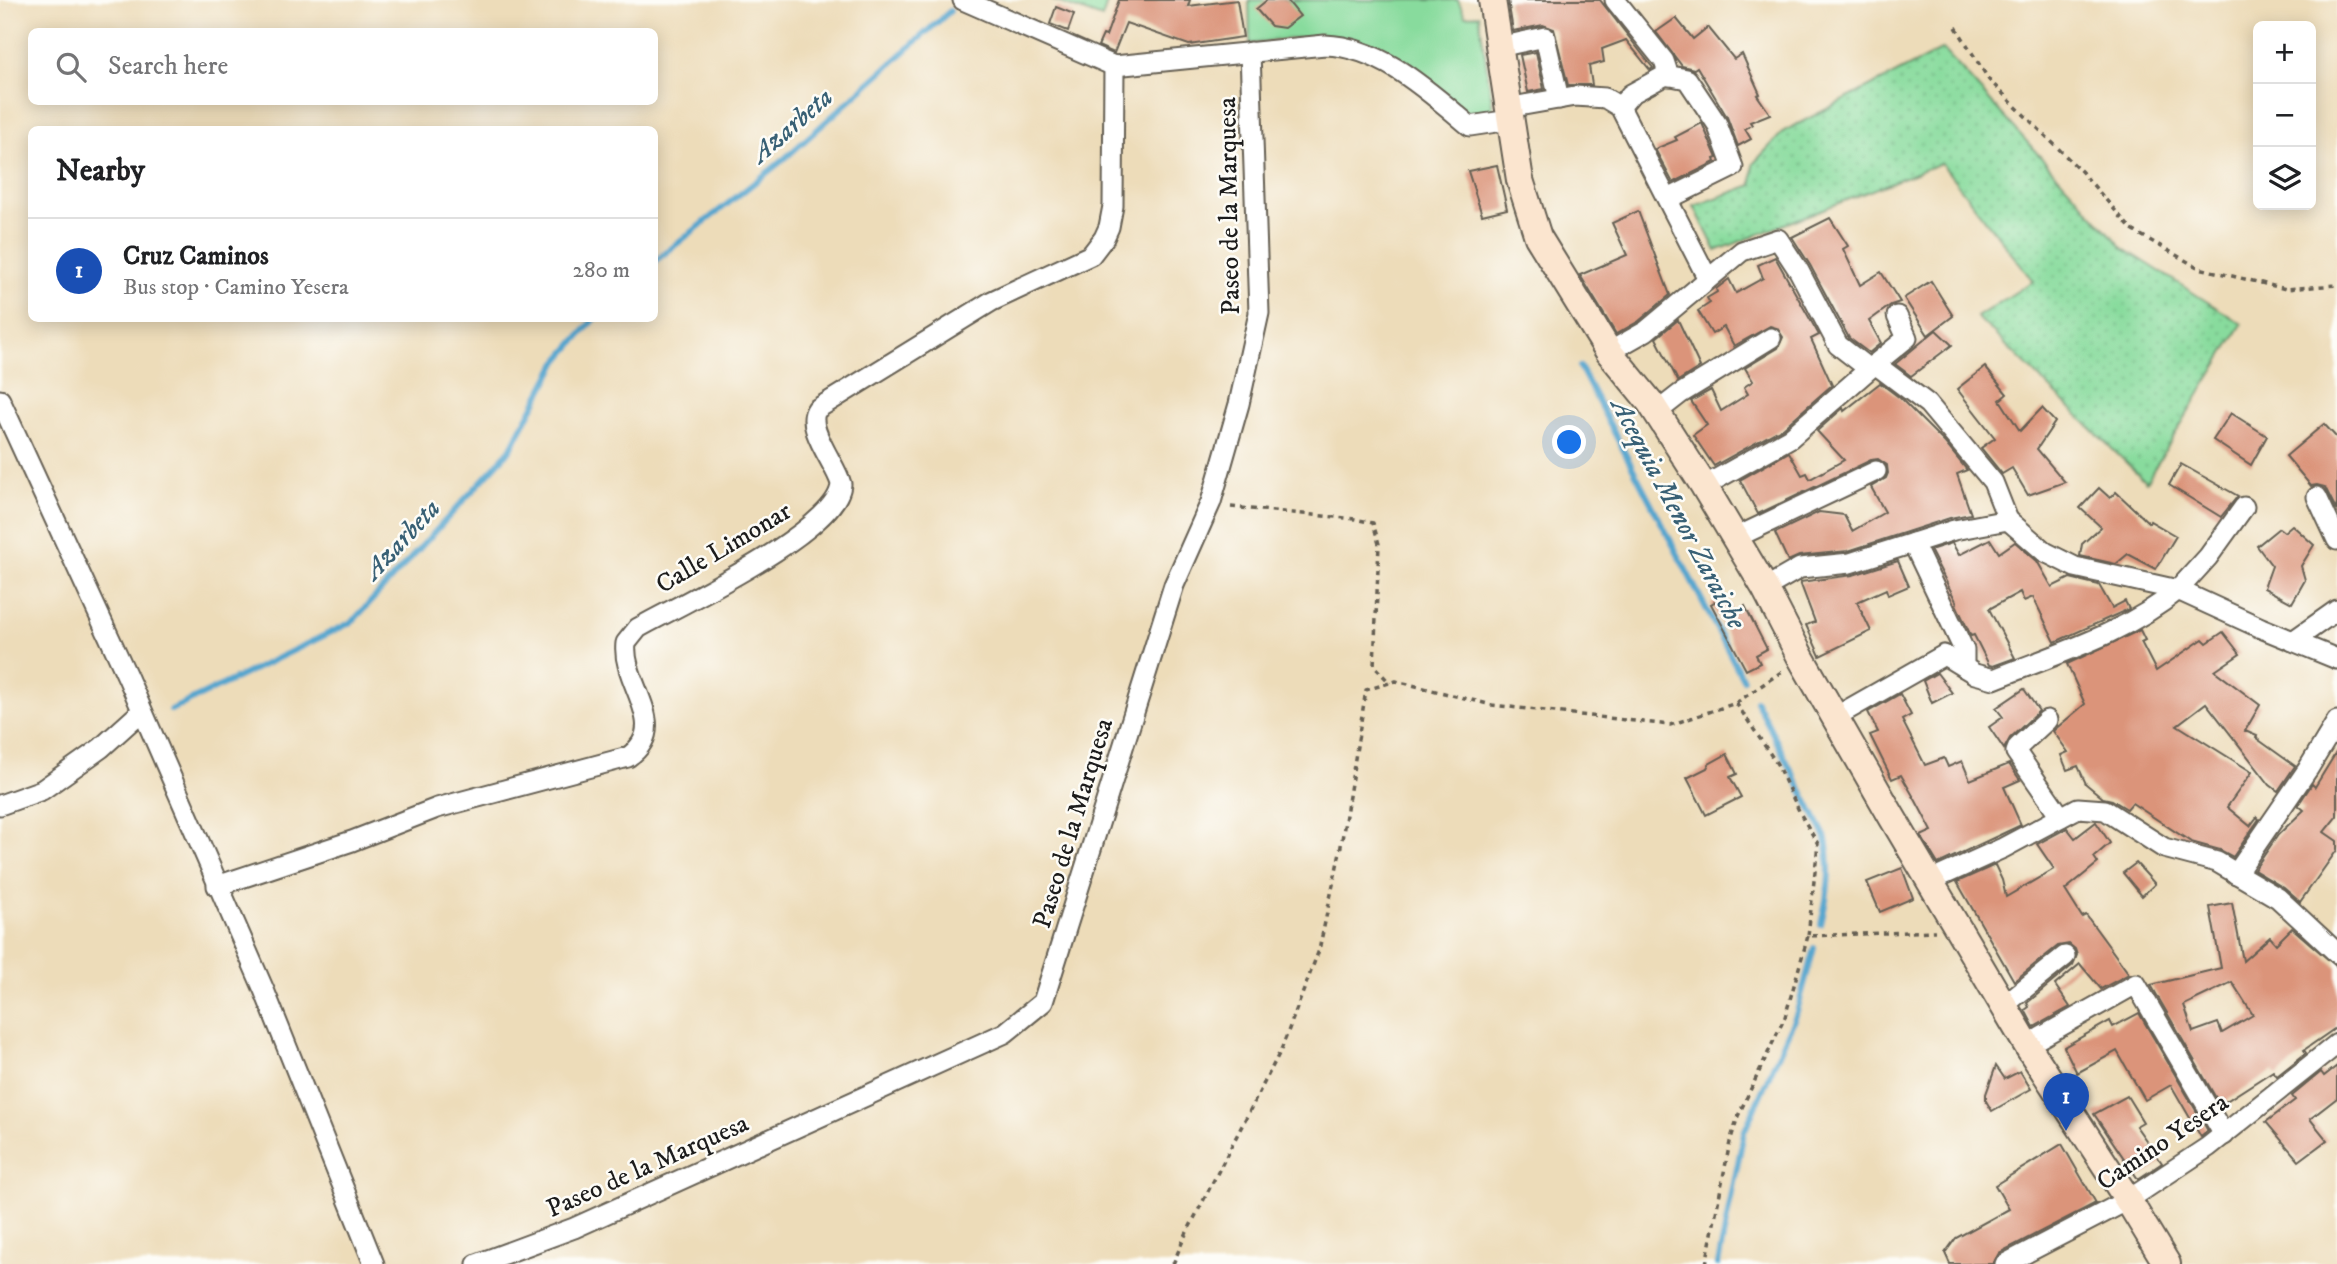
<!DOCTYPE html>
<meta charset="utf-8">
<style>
:root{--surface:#fff;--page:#f6f6f6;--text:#202124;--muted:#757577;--line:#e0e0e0;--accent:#d1495b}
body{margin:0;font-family:"IM FELL DW Pica",serif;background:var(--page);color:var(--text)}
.controls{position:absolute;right:21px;top:21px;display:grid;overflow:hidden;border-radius:10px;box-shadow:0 4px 18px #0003}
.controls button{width:63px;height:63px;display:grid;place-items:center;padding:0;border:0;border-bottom:2px solid var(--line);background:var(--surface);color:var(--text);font:35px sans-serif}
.you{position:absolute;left:1570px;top:443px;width:24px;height:24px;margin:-18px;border:5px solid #fff;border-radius:50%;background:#1a73e8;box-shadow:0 0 0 10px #1a73e833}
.badge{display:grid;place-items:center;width:46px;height:46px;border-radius:50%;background:var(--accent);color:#fff;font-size:23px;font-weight:700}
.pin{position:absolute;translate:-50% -58px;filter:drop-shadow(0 2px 4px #0008)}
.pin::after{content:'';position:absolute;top:37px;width:24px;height:21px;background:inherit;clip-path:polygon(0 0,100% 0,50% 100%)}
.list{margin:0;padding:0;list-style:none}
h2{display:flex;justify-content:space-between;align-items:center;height:91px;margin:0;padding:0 28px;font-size:30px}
h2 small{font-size:23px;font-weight:400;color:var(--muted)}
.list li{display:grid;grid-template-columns:46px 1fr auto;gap:21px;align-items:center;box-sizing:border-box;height:105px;padding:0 28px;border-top:2px solid var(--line)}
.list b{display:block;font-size:26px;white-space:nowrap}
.list p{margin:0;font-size:23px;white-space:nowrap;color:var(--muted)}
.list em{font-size:23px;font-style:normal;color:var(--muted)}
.icon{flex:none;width:38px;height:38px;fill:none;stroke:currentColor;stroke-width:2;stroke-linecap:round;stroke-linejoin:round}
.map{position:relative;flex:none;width:2337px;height:1264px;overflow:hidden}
.search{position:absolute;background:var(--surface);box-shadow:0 4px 18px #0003;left:28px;top:28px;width:630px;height:77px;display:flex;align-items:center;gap:18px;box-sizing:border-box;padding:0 24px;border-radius:10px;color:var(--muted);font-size:26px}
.panel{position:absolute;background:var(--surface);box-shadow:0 4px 18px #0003;left:28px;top:126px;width:630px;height:196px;border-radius:10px}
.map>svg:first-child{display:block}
.grass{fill:url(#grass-dots);stroke:#527c5c;stroke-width:2}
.park{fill:#88db9d;stroke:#527c5c;stroke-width:2}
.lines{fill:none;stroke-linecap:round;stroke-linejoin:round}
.stream{stroke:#54a5ce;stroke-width:6}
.building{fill:#db947a;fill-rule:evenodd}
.street-casing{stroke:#655f53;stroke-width:23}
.secondary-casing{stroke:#655f53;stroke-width:30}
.path{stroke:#655f53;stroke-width:3.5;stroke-dasharray:5 5;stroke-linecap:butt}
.street{stroke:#fff;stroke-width:19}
.secondary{stroke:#fbe5cf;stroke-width:26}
.labels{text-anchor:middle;stroke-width:5;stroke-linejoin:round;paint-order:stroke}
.street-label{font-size:26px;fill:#1c1c1c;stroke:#fdfcf7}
.water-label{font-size:28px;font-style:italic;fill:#386075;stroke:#fdfcf7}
</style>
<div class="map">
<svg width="2337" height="1264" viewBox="0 0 2337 1264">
<defs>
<pattern id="grass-dots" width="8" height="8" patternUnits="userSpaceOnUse" patternTransform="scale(1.75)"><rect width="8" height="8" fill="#88db9d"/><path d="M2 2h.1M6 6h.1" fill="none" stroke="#75bb87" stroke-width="1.8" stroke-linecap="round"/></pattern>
</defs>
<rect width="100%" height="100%" fill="#fdfcf7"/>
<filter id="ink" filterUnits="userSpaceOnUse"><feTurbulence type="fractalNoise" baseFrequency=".0143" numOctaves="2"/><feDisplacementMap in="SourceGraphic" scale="14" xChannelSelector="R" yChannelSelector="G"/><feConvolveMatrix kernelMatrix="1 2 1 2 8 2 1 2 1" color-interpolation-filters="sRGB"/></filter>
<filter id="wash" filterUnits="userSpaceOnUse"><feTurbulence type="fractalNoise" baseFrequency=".00686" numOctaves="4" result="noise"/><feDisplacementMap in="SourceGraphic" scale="28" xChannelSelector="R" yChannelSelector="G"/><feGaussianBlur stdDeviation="1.57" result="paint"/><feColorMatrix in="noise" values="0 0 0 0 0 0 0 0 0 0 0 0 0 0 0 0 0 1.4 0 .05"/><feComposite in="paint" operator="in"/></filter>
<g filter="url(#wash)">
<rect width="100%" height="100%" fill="#eddcb9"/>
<polygon class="grass" points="1943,49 2123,248 2242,324 2146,482 1977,317 2033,281 1941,163 1716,251 1694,206 1752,185 1753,164 1784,131"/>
<g class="park">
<polygon points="1052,0 1108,0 1102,18"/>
<path d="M1249 0H1458L1465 16 1479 15 1493 110 1471 116C1427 81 1380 35 1320 36 1297 37 1273 41 1250 44Z"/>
</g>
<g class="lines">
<g class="stream">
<polyline points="654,262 783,160 950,11"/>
<polyline points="1580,367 1743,679"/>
<path d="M1756 701 1826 838C1832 869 1828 894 1821 924"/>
<polyline points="171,710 352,622 510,450 558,361 595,318"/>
<polyline points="1718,1264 1744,1132 1796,1015 1814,948"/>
</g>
</g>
<g id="blocks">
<g class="building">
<polygon points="1119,0 1190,0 1188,6 1237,0 1243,37 1189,45 1126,23 1114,53 1098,46 1103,35 1106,36"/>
<polygon points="1267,0 1287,0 1300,16 1284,28 1271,26 1256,9"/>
<polygon points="1508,0 1600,0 1653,68 1650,70 1626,40 1602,49 1604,62 1589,66 1592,85 1568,85 1554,29 1543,25 1513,31"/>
<polygon points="1056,7 1074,14 1068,31 1050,24"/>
<polygon points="1676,18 1693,39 1708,27 1734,59 1742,54 1760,94 1757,95 1770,114 1750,122 1752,125 1745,129 1751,139 1738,146 1727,117 1697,67 1694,69 1682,66 1656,32"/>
<polygon points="1536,52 1544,89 1528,92 1520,55"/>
<polygon points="1702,123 1717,158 1714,159 1715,162 1673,183 1655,149 1677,140 1675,137"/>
<polygon points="1497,165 1507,209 1482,215 1468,171"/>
<polygon points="1638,211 1670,295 1639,321 1616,334 1580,275 1627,255 1612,223"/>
<polygon points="1830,218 1848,246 1843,249 1860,285 1881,272 1900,302 1891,305 1869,321 1881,343 1869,353 1849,338 1810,265 1792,237"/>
<polygon points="1775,257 1819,335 1811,339 1832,385 1783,428 1714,466 1693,435 1707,425 1691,401 1711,390 1721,411 1748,394 1744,387 1753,381 1745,368 1778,348 1783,337 1777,328 1770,326 1734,346 1724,327 1712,334 1698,311 1710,303 1707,298 1717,292 1716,289 1729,279 1736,293 1763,278 1758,265"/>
<polygon points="1931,281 1953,316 1928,335 1904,298"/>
<polygon points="1678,320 1700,367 1678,381 1656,338"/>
<polygon points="1936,330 1952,345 1911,376 1895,364"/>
<polygon points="1985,367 2007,394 2000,400 2020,431 2042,408 2055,422 2037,449 2065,482 2028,495 2012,468 2002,474 1981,448 1995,438 1957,389"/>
<polygon points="1880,383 1900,398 1945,443 1967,470 1957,474 1971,514 1950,518 1848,551 1799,556 1788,561 1775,533 1819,512 1844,515 1852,531 1885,512 1871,487 1886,478 1888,473 1887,465 1878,459 1871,460 1758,514 1740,480 1789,452 1802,475 1807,473 1810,479 1844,460 1817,431 1843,408 1844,411"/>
<polygon points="2231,413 2267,436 2251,465 2213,440"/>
<polygon points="2324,424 2337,438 2337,511 2325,487 2317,485 2311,486 2286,456"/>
<polygon points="2181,464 2238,496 2221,517 2169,485"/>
<polygon points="2099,488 2110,498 2116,492 2149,523 2150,521 2176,536 2156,569 2128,554 2116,564 2080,556 2082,544 2101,527 2080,508"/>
<polygon points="2292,525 2314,545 2301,566 2305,580 2292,603 2264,588 2272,566 2257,546 2279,528 2284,532"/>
<polygon points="1990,539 1999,553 2015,542 2037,561 2052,587 2070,578 2099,585 2112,608 2125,601 2129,609 2055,642 2033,597 2024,601 2020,592 1989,609 2015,658 1993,666 1989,665 1974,635 1971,636 1956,604 1957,603 1930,550 1952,543 1959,555"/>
<polygon points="1898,561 1909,586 1888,595 1886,589 1857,602 1871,631 1820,656 1806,625 1815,622 1800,582 1853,575"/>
<polygon points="1725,596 1733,613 1745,606 1767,649 1756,655 1760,663 1746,670 1711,604"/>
<polygon points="2140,630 2145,640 2141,642 2156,671 2203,639 2207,643 2223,632 2240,654 2215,671 2260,705 2245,731 2257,736 2256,738 2295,766 2278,791 2270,785 2206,703 2177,725 2252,772 2227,807 2250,826 2257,817 2259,819 2233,857 2220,850 2191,842 2132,803 2127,809 2112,800 2103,798 2086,784 2078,766 2067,770 2061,755 2068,752 2053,731 2085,704 2067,664"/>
<polygon points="1937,673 1952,693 1932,703 1923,681"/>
<polygon points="2024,689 2039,711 2010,738 2004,749 1989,727 2003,717 1996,708"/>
<polygon points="1900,694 1911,715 1902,720 1925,765 1944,758 1948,767 1962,761 1970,780 2009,764 2020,780 2004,787 2021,825 1938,864 1921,836 1932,831 1916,801 1901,775 1892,779 1870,735 1878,732 1868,712"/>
<polygon points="2337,751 2337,816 2324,832 2337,841 2337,850 2300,902 2284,888 2254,870 2278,835 2304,810 2298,805 2312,784 2315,787"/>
<polygon points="1727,754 1737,774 1730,777 1741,797 1706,815 1687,778 1707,768 1709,764"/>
<polygon points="2096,822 2110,843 2094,857 2098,863 2065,890 2082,917 2086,915 2129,974 2101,989 2080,964 2055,985 2070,1007 2034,1027 2025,1010 2029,1007 2027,1003 2073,965 2077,955 2075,949 2069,944 2058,946 2014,981 1957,882 1995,865 2002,880 2006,897 2054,869 2037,844 2067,828 2075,838"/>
<polygon points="2136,863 2155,884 2142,896 2123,873"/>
<polygon points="1902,868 1913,898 1880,912 1867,882"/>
<path d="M2232 903 2243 961 2270 937 2276 944 2292 928 2337 967V1027L2304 1050 2306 1053 2277 1076 2273 1071 2220 1105 2151 985 2221 968 2210 907ZM2232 982 2253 1015 2222 1033 2218 1023 2193 1032 2184 1005Z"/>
<polygon points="2139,1013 2208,1131 2201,1137 2171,1085 2145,1100 2117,1051 2077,1073 2064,1047 2110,1021 2113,1027"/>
<polygon points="1996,1066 2005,1079 2020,1071 2031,1089 1992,1111 1986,1101 1986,1094"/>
<polygon points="2337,1066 2337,1098 2310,1119 2327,1140 2299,1161 2266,1122 2295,1100 2292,1096 2321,1072 2324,1076"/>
<polygon points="2127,1096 2143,1122 2136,1126 2162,1163 2138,1179 2094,1114"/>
<polygon points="2062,1144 2096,1203 1999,1253 1993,1264 1950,1264 1945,1253 1956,1238 2009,1209 1995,1185"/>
</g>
</g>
</g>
<g filter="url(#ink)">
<use href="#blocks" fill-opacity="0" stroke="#655f53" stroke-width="2"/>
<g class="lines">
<defs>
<g id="street">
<path d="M963 0 1114 66 1325 45C1382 47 1428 91 1470 126L1510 120"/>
<polyline points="1615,0 1664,61 1669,76"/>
<polyline points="1499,47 1545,37 1559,99"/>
<polyline points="1620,107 1631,94 1666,75 1687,79 1717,124 1733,167 1668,199"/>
<polyline points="1507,108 1575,96 1605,98 1620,107 1708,279"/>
<polyline points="1609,352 1646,331 1742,251 1778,239 1799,271 1838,345 1869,369"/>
<polyline points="1875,364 1907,338 1897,316"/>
<polyline points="0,400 128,678 264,990 374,1264"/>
<polyline points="1657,412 1680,394 1771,338"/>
<polyline points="1704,486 1790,438 1875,364 1928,404 1993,482 2008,520"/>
<polyline points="2317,497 2337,540"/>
<polyline points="1735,538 1876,471"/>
<polyline points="1913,543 1964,650 1964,667"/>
<polyline points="1765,588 1800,568 1850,563 1954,530 2008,520 2045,552 2075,567 2178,590 2208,557 2244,507"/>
<polyline points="2293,641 2337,610"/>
<path d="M1835 717 1944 655 1975 674 1994 679C2056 654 2125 634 2178 590L2261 628 2337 659"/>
<polyline points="2047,720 2018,747 2016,752 2061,817"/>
<polyline points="0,805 42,790 101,748 142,711"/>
<polyline points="2236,874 2308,769 2337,721"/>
<polyline points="1930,881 2003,848 2078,808 2105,810 2164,848 2217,862 2278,898 2337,953"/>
<path d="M217 886 352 841 437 808 628 757C673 726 621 684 626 643L638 628C679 605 839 530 841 484 836 464 804 427 817 409L992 301 1091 255 1104 238 1109 227 1113 206 1114 66"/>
<polyline points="2003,1006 2065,956"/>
<polyline points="2027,1045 2136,984 2224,1135"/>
<polyline points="477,1264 574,1228 1005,1033 1043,1002 1174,585 1211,502 1239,404 1259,313 1250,52"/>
<polyline points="2005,1264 2128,1200 2208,1147 2337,1044"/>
</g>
<polyline id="secondary" points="1492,0 1520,180 1538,237 1609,352 1650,402 1704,486 1765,588 1801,658 1892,817 2027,1045 2128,1200 2167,1264"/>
</defs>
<use href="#street" class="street-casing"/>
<use href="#secondary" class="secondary-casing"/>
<g class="path">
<polyline points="1956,27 1989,80 2081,171 2132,230 2199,268 2286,289 2337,285"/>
<polyline points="1231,507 1355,519 1373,523 1379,544 1374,666 1390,683"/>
<polyline points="1736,703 1777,764 1800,813 1818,844 1808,936 1935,931"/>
<polyline points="1173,1264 1184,1238 1281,1050 1319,950 1340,852 1366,690 1396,681 1492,705 1670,725 1736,703 1784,670"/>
<polyline points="1706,1264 1730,1142 1738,1116 1785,1017 1808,936"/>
</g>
<use href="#street" class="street"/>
<use href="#secondary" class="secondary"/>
</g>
</g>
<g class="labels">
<g class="street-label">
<text transform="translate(1228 206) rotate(-91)" y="9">Paseo de la Marquesa</text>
<text transform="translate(723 547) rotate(-31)" y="9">Calle Limonar</text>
<text transform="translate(1072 823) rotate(-73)" y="9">Paseo de la Marquesa</text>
<text transform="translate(2162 1141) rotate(-34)" y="9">Camino Yesera</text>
<text transform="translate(647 1165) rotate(-24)" y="9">Paseo de la Marquesa</text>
</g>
<g class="water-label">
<text transform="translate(791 124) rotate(-41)" y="10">Azarbeta</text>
<text transform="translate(1680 513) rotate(62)" y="10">Acequia Menor Zaraiche</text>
<text transform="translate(401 538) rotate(-47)" y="10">Azarbeta</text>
</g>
</g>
</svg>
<div class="controls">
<button>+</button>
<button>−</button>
<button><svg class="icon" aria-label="layers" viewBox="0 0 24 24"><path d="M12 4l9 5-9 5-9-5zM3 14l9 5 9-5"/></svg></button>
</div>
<div class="you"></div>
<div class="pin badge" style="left:2066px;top:1131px;background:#1a4fb4">1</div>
<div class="search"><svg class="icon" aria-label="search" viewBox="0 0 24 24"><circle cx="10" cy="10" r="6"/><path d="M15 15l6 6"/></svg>Search here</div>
<section class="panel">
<h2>Nearby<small></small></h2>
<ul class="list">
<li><span class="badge" style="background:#1a4fb4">1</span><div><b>Cruz Caminos</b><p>Bus stop · Camino Yesera</p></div><em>280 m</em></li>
</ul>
</section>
</div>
